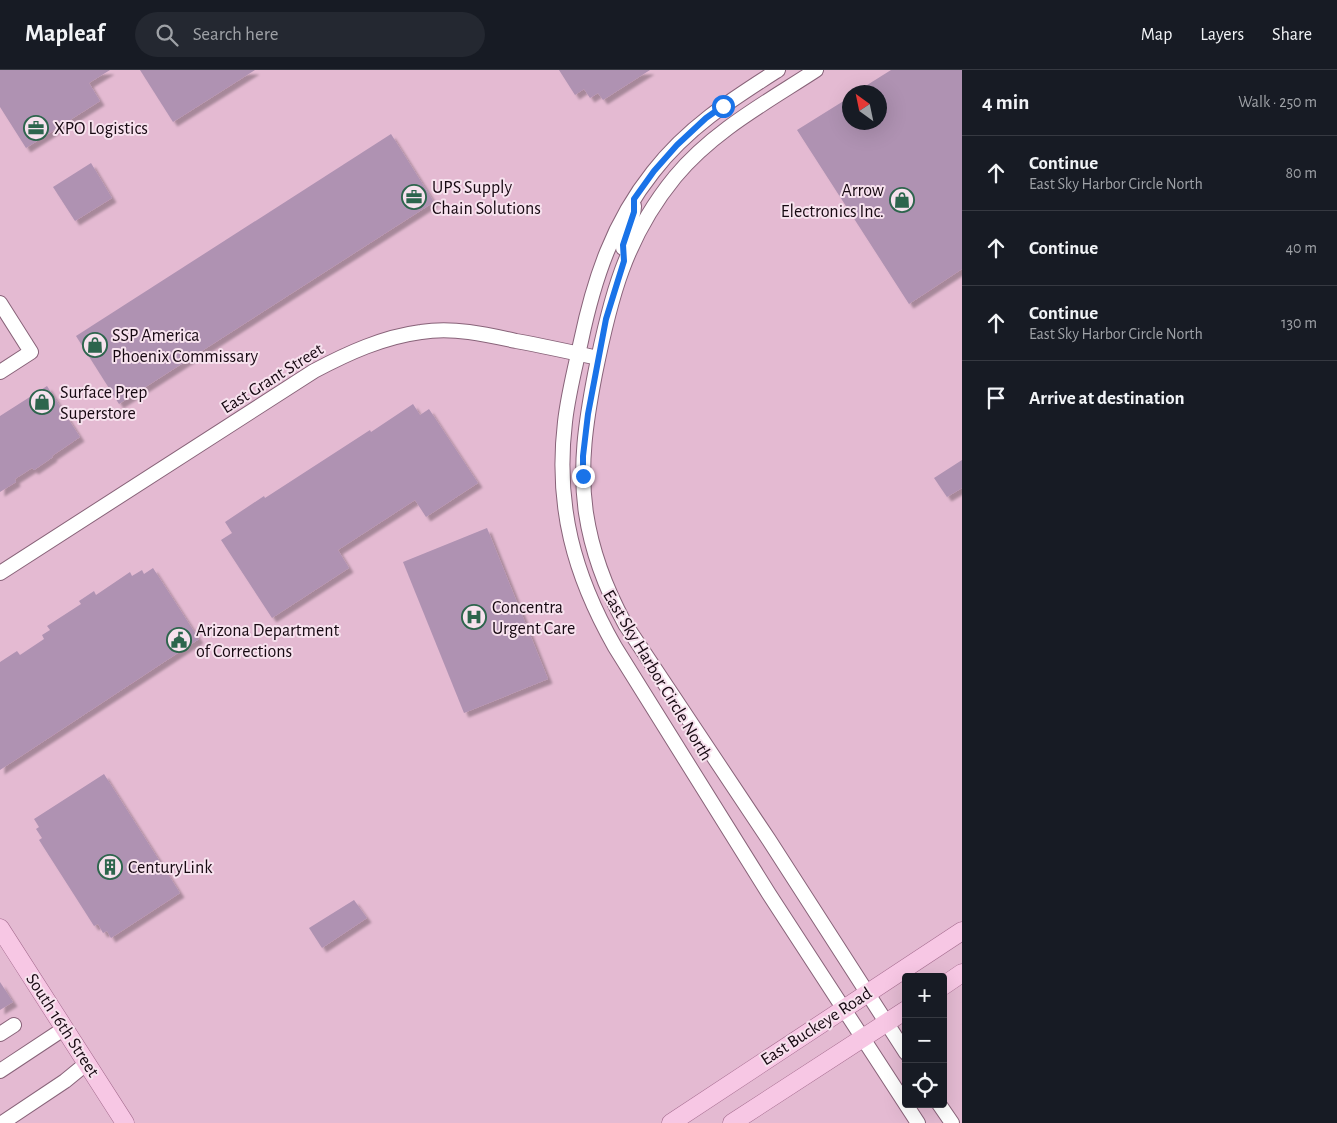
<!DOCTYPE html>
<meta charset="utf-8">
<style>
:root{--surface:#171b24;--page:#242831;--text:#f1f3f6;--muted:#9ea1a6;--line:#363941}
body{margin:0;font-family:"Alegreya Sans",sans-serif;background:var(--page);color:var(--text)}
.controls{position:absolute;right:15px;bottom:15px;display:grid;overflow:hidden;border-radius:5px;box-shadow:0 5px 20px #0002}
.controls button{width:45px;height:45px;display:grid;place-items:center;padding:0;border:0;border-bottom:1px solid var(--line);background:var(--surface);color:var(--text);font:25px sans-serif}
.compass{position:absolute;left:842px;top:15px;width:45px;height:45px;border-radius:50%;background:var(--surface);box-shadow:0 5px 20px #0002;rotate:327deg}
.stop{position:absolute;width:15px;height:15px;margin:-11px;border:4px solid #1a73e8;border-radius:50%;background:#fff}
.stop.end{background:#1a73e8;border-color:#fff;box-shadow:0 1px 5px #0008}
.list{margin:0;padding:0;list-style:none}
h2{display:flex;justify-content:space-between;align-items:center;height:65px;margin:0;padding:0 20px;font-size:21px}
h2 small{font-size:16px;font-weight:400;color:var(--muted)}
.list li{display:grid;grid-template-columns:32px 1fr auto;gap:15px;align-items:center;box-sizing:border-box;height:75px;padding:0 20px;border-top:1px solid var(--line)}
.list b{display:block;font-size:19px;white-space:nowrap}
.list p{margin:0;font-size:16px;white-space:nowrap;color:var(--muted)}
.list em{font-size:16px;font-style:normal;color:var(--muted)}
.icon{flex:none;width:28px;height:28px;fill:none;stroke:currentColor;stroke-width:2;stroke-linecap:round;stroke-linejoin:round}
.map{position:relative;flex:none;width:962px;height:1053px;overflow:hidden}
header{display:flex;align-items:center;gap:30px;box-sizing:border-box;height:70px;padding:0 25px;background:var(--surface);border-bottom:1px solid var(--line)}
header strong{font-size:24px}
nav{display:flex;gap:28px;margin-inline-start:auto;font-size:18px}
.search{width:350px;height:45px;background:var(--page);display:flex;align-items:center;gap:12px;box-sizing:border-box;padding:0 18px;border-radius:28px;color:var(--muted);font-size:19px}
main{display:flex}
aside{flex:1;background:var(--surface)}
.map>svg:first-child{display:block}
.building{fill:#af92b2;filter:url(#shadow)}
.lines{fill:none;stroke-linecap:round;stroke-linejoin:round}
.minor-casing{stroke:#886379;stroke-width:16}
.major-casing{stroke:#a56c8f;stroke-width:19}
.minor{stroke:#fff;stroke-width:14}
.major{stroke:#f7c7e4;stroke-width:18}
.route{stroke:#1a73e8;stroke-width:6}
.labels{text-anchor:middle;stroke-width:4;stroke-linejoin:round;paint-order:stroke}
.poi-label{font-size:18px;fill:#170912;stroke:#f7e2ee;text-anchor:start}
.street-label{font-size:18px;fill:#170912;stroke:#f7e2ee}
</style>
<header>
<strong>Mapleaf</strong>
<div class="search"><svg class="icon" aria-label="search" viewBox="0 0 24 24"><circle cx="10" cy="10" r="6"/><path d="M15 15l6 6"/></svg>Search here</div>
<nav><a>Map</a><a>Layers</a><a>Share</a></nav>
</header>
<main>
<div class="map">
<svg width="962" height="1053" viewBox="0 0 962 1053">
<defs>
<filter id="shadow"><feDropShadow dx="4.5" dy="4.5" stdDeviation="1" flood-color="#0004"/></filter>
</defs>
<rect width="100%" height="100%" fill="#e4bad2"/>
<g class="building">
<polygon points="0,0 110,0 89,13 100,31 26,78 0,37"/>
<polygon points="140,0 255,0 173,52"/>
<polygon points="559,0 650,0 603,30 598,23 590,28 584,19 575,25"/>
<polygon points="891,0 962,0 962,199 909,234 797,60 850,27 850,52 880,52 880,22 856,22"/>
<polygon points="391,64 434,132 119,334 76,266"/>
<polygon points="91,93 112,128 75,151 53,117"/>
<polygon points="47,316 80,367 52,386 53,387 34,400 32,398 15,409 16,412 0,422 0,346"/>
<polygon points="413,334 420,345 429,339 478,413 426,447 415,430 338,480 349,498 272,548 221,470 232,463 225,452 264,426 265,428 370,360 371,362"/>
<polygon points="962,390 962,418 947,427 934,408"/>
<polygon points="487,458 548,609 464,643 403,492"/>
<polygon points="153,498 199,569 0,700 0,592 17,581 20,585 44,569 42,565 50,560 47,556 81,534 79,531 94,521 96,525 130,502 132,506 142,500 144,504"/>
<polygon points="104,704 180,823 111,868 107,861 103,863 98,854 94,856 39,770 42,768 36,759 39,757 34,749"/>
<polygon points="354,830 367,848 322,878 309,858"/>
<polygon points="0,912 13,932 0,940"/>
</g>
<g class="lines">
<defs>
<g id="minor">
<path d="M778 0C731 30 688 57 653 102 613 152 594 209 581 271 575 298 568 325 565 352 555 436 574 505 615 577L769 824 918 1053"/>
<path d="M816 0C767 32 713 61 675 107 625 168 610 229 595 304 586 351 579 396 586 443 592 483 606 519 625 554L769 770 906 983"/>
<path d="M623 178C623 163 634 151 634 136"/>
<polyline points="0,233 31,282 0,302"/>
<path d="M0 503 314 301C348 283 383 267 421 262 453 257 485 264 516 271 543 276 571 282 598 288"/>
<polyline points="0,964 14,955"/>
<polyline points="0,1001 65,958"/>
<polyline points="939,1034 952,1053"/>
<polyline points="2,1053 65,1011 87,993"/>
</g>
<g id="major">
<polyline points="0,858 125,1053"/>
<polyline points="943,916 962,903"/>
<polyline points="671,1053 962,861"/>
<polyline points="732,1053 906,940"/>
</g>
</defs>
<use href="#minor" class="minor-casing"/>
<use href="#major" class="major-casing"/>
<use href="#minor" class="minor"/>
<use href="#major" class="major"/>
</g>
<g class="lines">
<polyline class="route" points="583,406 583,386 588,344 606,249 624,191 623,175 634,142 634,129 654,101 677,75 706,48 723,36"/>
</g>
<defs>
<symbol id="office-ring" viewBox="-11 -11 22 22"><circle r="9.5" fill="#f7e2ee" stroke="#2d654d" stroke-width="1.5"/><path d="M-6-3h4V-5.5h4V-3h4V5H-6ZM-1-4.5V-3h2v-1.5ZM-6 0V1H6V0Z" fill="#2d654d"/></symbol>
<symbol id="shop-ring" viewBox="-11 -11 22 22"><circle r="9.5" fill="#f7e2ee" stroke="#2d654d" stroke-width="1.5"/><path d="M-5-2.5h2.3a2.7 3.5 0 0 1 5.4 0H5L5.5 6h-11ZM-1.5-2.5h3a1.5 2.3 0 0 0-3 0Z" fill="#2d654d"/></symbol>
<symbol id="hospital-ring" viewBox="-11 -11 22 22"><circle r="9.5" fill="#f7e2ee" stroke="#2d654d" stroke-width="1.5"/><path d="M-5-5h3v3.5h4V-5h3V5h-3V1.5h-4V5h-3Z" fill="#2d654d"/></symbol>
<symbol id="civic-ring" viewBox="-11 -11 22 22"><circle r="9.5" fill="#f7e2ee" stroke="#2d654d" stroke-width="1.5"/><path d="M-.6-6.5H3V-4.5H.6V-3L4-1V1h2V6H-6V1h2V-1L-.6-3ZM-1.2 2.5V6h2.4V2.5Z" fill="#2d654d"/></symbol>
<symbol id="building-ring" viewBox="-11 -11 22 22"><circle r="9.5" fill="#f7e2ee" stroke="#2d654d" stroke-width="1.5"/><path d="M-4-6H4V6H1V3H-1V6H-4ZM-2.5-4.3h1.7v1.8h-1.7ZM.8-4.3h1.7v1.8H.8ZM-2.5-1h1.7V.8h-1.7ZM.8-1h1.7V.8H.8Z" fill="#2d654d"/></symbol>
</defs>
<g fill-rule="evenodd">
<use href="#office-ring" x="22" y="44" width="28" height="28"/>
<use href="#office-ring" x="400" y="113" width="28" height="28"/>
<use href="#shop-ring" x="888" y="116" width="28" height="28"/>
<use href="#shop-ring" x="81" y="261" width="28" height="28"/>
<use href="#shop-ring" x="28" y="318" width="28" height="28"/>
<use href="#hospital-ring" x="460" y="533" width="28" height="28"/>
<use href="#civic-ring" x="165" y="556" width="28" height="28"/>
<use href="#building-ring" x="96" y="783" width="28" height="28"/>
</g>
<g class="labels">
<g class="poi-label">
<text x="54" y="64">XPO Logistics</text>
<text x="432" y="123">UPS Supply<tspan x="432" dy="21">Chain Solutions</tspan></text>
<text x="884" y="126" text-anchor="end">Arrow<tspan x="884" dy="21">Electronics Inc.</tspan></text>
<text x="112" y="271">SSP America<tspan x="112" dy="21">Phoenix Commissary</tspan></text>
<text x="60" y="328">Surface Prep<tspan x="60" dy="21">Superstore</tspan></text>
<text x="492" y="543">Concentra<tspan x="492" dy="21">Urgent Care</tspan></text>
<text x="196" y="566">Arizona Department<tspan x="196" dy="21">of Corrections</tspan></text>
<text x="128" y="803">CenturyLink</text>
</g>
<g class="street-label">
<text transform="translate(272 308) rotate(-32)" y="6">East Grant Street</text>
<text transform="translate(658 605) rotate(59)" y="6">East Sky Harbor Circle North</text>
<text transform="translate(63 955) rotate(57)" y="6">South 16th Street</text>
<text transform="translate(816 956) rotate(-33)" y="6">East Buckeye Road</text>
</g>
</g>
</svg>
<div class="controls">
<button>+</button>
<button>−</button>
<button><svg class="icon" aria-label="locate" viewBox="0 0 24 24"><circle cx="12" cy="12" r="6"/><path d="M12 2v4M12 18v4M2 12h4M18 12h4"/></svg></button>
</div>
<svg class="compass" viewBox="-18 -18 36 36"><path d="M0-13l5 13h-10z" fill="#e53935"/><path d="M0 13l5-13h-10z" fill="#9ea1a6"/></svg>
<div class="stop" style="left:723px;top:36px"></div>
<div class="stop end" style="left:583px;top:406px"></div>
</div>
<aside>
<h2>4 min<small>Walk · 250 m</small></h2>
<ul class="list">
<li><svg class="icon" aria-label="ahead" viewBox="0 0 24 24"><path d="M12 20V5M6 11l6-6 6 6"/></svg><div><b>Continue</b><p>East Sky Harbor Circle North</p></div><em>80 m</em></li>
<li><svg class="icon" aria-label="ahead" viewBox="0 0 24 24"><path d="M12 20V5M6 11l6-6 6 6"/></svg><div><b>Continue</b></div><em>40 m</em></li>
<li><svg class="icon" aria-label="ahead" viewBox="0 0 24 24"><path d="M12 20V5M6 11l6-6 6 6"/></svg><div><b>Continue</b><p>East Sky Harbor Circle North</p></div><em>130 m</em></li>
<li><svg class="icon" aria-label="arrive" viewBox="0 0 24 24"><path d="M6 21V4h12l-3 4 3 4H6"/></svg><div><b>Arrive at destination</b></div></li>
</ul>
</aside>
</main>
